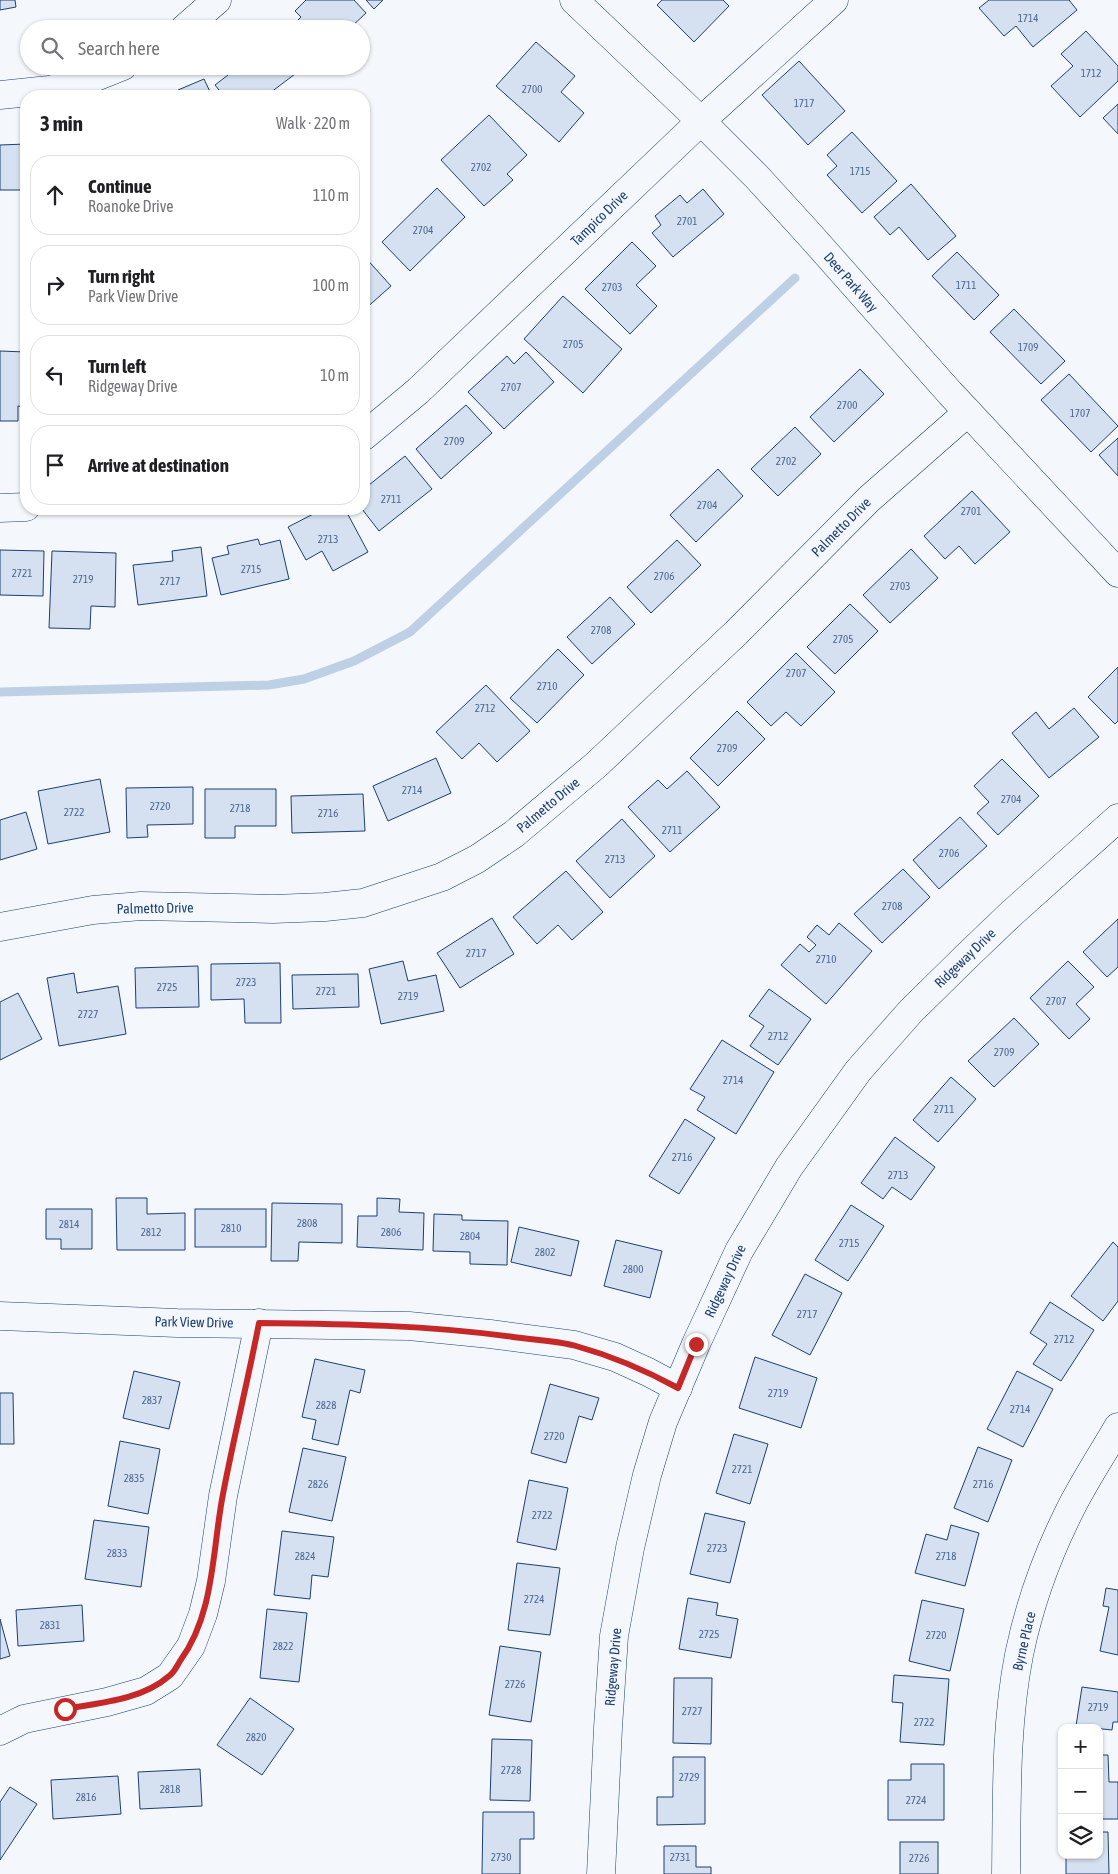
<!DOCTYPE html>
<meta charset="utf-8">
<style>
:root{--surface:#fff;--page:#f2f2f2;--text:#202124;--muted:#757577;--line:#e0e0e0}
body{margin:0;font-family:"Asap Condensed",sans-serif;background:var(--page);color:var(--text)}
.controls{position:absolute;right:15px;bottom:15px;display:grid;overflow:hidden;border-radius:10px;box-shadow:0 1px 4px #0004}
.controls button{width:45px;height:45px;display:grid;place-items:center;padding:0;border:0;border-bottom:1px solid var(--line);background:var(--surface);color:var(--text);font:25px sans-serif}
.stop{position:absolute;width:15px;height:15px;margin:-11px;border:4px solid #c62828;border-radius:50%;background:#fff}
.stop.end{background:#c62828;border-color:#fff;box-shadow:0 1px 5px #0008}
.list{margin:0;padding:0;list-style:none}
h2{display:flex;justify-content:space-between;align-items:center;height:65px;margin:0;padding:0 20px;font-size:21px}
h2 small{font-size:16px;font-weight:400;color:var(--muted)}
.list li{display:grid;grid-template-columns:32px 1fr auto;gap:15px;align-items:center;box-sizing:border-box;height:80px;margin:0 10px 10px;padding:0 10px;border:1px solid var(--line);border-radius:20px}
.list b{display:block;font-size:19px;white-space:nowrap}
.list p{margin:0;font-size:16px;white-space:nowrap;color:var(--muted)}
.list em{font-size:16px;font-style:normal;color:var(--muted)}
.icon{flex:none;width:28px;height:28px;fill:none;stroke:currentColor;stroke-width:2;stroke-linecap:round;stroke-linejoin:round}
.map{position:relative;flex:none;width:1118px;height:1874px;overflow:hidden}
.search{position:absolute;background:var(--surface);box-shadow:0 1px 4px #0004;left:20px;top:20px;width:350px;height:55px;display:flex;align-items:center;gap:12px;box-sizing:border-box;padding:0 18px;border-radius:28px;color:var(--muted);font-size:19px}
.panel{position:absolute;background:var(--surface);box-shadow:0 1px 4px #0004;left:20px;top:90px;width:350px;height:425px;border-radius:20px}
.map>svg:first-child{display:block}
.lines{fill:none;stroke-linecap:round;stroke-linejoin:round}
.stream{stroke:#bed0e5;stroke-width:9}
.building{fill:#d5e0f0;stroke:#1d3f73}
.minor-casing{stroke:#1d3f73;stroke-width:29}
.minor{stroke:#f4f7fb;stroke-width:28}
.route{stroke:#c62828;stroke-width:6}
.labels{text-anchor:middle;stroke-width:4;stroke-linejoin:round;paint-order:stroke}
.number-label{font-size:11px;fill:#4b6792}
.street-label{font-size:14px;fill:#1d3f73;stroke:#f4f7fb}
</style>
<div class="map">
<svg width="1118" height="1874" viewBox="0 0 1118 1874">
<rect width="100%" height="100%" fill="#f4f7fb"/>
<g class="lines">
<polyline class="stream" points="0,692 269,685 304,679 354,661 410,632 795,278"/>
</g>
<g class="building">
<polygon points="0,0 15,0 16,7 0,10"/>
<polygon points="306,0 354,0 366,13 349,29 289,29 301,17 295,11"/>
<polygon points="366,0 383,0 374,9"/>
<polygon points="662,0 723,0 729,6 694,42 657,5"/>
<polygon points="989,0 1069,0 1077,10 1033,47 1016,26 1004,36 979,8"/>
<polygon points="1086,31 1118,66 1118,81 1080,117 1051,86 1073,66 1061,54"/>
<polygon points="536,42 575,76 561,92 584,113 559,142 496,86"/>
<polygon points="799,61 845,111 808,145 762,95"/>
<polygon points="223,66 288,66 295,74 266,96 224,96 215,85 228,75"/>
<polygon points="204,79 212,96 181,96 178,90"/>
<polygon points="1118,104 1118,134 1103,118"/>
<polygon points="489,115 527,155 507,174 513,180 484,206 441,160"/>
<polygon points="852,132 897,181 862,213 827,175 837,166 827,155"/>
<polygon points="26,144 26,204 24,204 24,190 0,190 0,145"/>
<polygon points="911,184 956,236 928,260 899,227 890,235 874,217"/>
<polygon points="437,188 465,217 410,271 382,242"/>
<polygon points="703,189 724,214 673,257 652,233 661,225 655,216 680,195 687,203"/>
<polygon points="632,242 656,266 636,285 657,306 630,334 585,289"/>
<polygon points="957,252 999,295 974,320 932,276"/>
<polygon points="364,256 391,286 364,310"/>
<polygon points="563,296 622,349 583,393 524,339"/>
<polygon points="1014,309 1065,361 1041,384 990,332"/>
<polygon points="0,351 26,352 26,407 18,406 18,421 0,421"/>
<polygon points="526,352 554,382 504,429 468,392 507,356 514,364"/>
<polygon points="860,369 884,394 834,442 810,417"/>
<polygon points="1069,374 1118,426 1091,452 1041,400"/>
<polygon points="466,405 492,433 441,479 416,449"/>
<polygon points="795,427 821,454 778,496 751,469"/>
<polygon points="1118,438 1118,476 1099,455"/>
<polygon points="405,456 432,489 379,531 362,509 364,509 364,489"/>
<polygon points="718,469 743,496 696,542 670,515"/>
<polygon points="972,491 1010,532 975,564 959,546 945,559 924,536"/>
<polygon points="323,509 345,509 368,552 333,571 322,551 306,560 288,527"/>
<polygon points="258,539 260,545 280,540 289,579 221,595 212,558 229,554 227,546"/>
<polygon points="677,540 701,565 651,613 627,587"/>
<polygon points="201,547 207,596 138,605 133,565 173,561 172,551"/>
<polygon points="911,549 938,578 890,623 863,595"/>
<polygon points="0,550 44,551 43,596 0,595"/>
<polygon points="52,551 116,553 115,607 91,606 90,629 49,628"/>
<polygon points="610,597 635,624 592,664 567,637"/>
<polygon points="850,604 878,631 835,674 807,647"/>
<polygon points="558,649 584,675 537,723 510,698"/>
<polygon points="796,653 835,692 801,726 786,712 771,726 747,702"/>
<polygon points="1118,667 1118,721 1115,724 1088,697"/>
<polygon points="486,685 530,731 497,762 479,743 462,759 436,732"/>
<polygon points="1074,708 1099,737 1049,778 1012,733 1036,712 1049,729"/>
<polygon points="737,711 765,739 718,786 690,758"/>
<polygon points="436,758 451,793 388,821 373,786"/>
<polygon points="1002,759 1039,796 998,835 977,813 989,802 974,786"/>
<polygon points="687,771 720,807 670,852 628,807 658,780 667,789"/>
<polygon points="100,779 110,832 48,844 38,791"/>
<polygon points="193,787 193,824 147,825 148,837 127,838 126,788"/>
<polygon points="205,789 276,789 276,826 235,826 235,838 205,838"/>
<polygon points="363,794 365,831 292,833 291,796"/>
<polygon points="26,812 37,849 0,860 0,820"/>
<polygon points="960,817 987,846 939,889 913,860"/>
<polygon points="622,819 655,856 610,898 576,861"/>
<polygon points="903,869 930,897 882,943 854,914"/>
<polygon points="566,871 603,912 572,940 558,925 537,944 513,917"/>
<polygon points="492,918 514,954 460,988 437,953"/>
<polygon points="1118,919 1118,967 1107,977 1083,952"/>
<polygon points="839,923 872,951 826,1004 781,965 800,944 809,952 816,945 807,937 817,925 829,935"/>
<polygon points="403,961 408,981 436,975 444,1011 381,1024 369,969"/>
<polygon points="1068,961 1094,987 1076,1004 1090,1019 1069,1039 1030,998"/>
<polygon points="280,963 281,1023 245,1023 244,999 211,1000 211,964"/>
<polygon points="198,966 199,1007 136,1008 135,968"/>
<polygon points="74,973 77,993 118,986 126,1034 59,1046 47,978"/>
<polygon points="358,974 359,1007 293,1009 292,975"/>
<polygon points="769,989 811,1019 778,1065 750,1046 764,1026 749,1016"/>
<polygon points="18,993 42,1039 0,1060 0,1002"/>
<polygon points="1014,1018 1039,1044 994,1087 968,1061"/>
<polygon points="722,1040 774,1072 736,1134 697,1110 705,1097 690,1089"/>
<polygon points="951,1077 976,1099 938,1142 913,1120"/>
<polygon points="685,1119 715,1138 679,1194 649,1176"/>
<polygon points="895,1137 935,1167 911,1200 892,1187 883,1199 861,1183"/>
<polygon points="116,1198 147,1198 147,1214 185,1213 185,1250 117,1250"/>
<polygon points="377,1198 400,1199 399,1212 424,1213 423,1250 357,1247 358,1216 377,1216"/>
<polygon points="272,1203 342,1204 342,1243 299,1242 298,1261 271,1261"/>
<polygon points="851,1205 884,1226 848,1281 815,1260"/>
<polygon points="46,1209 92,1209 92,1249 61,1249 61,1239 46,1239"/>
<rect x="195" y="1209" width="71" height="38"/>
<polygon points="434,1214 462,1215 462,1220 508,1221 507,1265 470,1264 470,1252 433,1251"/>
<polygon points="519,1227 579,1241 571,1276 511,1262"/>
<polygon points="616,1240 662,1251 650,1298 604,1286"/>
<polygon points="1113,1242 1118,1247 1118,1301 1103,1321 1071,1296"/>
<polygon points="805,1274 842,1293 810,1355 772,1335"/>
<polygon points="1050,1302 1094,1330 1061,1381 1033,1364 1047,1344 1030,1333"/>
<polygon points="755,1357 817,1378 801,1428 739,1408"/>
<polygon points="315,1359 365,1370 360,1393 350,1390 338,1445 312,1439 316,1420 302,1417"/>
<polygon points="134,1371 180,1382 169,1429 123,1418"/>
<polygon points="1017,1371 1053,1389 1023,1447 987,1429"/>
<polygon points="550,1384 599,1398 592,1420 579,1416 566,1463 531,1453"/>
<polygon points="0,1393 13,1393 14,1444 0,1444"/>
<polygon points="734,1434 768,1444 750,1504 716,1493"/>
<polygon points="120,1441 160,1449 148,1514 108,1506"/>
<polygon points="978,1447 1012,1460 988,1522 954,1508"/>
<polygon points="303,1448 346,1457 332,1521 289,1512"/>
<polygon points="529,1480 568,1488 556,1550 517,1542"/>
<polygon points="705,1513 745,1522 730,1583 690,1574"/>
<polygon points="94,1520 149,1527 141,1587 85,1579"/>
<polygon points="951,1525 979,1533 965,1586 915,1573 926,1534 947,1540"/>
<polygon points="282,1531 334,1537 328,1577 312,1575 310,1599 274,1595"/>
<polygon points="517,1563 560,1568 550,1635 508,1630"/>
<polygon points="1106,1588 1118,1590 1118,1655 1100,1651 1109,1607 1103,1606"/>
<polygon points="688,1598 718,1603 716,1615 738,1619 731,1658 679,1649"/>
<polygon points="922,1600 964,1609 950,1671 909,1661"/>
<polygon points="82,1605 84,1641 18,1646 16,1610"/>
<polygon points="267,1609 307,1613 299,1682 260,1678"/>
<polygon points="0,1619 10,1656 0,1659"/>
<polygon points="500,1646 541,1652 531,1722 489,1715"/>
<polygon points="894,1675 949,1679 944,1745 900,1742 903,1703 892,1702"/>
<polygon points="674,1678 712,1678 711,1744 673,1743"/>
<polygon points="1082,1687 1118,1692 1118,1722 1113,1722 1112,1730 1076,1726"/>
<polygon points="250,1698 294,1729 262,1775 217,1745"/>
<polygon points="492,1739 532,1740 530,1801 490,1800"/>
<polygon points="1099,1755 1108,1755 1109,1782 1118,1782 1118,1819 1099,1819"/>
<polygon points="673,1757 705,1757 705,1824 657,1825 657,1797 673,1797"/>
<polygon points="911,1764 944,1764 944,1820 888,1820 888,1780 911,1780"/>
<polygon points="200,1769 202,1806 140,1809 138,1772"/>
<polygon points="118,1776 121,1814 53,1819 51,1780"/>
<polygon points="10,1787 37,1804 0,1860 0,1802"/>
<polygon points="483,1812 534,1812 534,1839 520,1839 520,1874 482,1874"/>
<polygon points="1099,1832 1108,1832 1109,1874 1066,1874 1066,1855 1099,1855"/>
<rect x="900" y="1842" width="38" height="32"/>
<polygon points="664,1846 696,1846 696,1867 711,1867 711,1874 664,1874"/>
</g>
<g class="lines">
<defs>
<g id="minor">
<polyline points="574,0 701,121 756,176 809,234 950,393 1118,573"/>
<polyline points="184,29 217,0"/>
<polyline points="0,95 49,90 88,80 123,66"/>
<polyline points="364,436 418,391 701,121 834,0"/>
<polyline points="0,508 26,507"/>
<polyline points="0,927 93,910 141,906 273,909 325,907 363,903 442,877 477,859 514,834 596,765 736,633 869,499 968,412"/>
<polyline points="0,1316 177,1323 409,1326 490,1334 574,1345 615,1357 648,1372 678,1388"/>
<polyline points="0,1731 24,1719 107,1702 146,1691 170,1676 191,1646 203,1614 211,1581 223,1496 259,1323"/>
<polyline points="601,1874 608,1728 614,1636 630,1548 647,1475 663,1422 696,1344 739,1251 789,1167 858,1071 911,1011 969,954 1012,913 1118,818"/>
<path d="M1006 1874C1007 1801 1005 1727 1019 1655 1029 1606 1047 1556 1069 1512 1083 1483 1102 1455 1118 1427"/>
</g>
</defs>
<use href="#minor" class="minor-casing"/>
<use href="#minor" class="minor"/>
</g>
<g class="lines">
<path class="route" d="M65 1709C99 1703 142 1700 169 1676 174 1673 177 1666 180 1661 215 1613 212 1550 223 1494 234 1436 248 1380 259 1323 344 1324 428 1325 513 1337 533 1340 556 1340 576 1346 612 1356 645 1370 678 1388L696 1344"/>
</g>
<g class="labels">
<g class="number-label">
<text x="1028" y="22">1714</text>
<text x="1091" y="77">1712</text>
<text x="532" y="93">2700</text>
<text x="804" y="107">1717</text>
<text x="481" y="171">2702</text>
<text x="860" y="175">1715</text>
<text x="687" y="225">2701</text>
<text x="423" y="234">2704</text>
<text x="966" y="289">1711</text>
<text x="612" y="291">2703</text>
<text x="573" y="348">2705</text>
<text x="1028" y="351">1709</text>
<text x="511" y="391">2707</text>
<text x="847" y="409">2700</text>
<text x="1080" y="417">1707</text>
<text x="454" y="445">2709</text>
<text x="786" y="465">2702</text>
<text x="391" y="503">2711</text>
<text x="707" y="509">2704</text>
<text x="971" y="515">2701</text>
<text x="328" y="543">2713</text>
<text x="251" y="573">2715</text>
<text x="22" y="577">2721</text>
<text x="664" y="580">2706</text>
<text x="83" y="583">2719</text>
<text x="170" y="585">2717</text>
<text x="900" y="590">2703</text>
<text x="601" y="634">2708</text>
<text x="843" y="643">2705</text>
<text x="796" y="677">2707</text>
<text x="547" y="690">2710</text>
<text x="485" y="712">2712</text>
<text x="727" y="752">2709</text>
<text x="412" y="794">2714</text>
<text x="1011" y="803">2704</text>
<text x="160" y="810">2720</text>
<text x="240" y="812">2718</text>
<text x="74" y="816">2722</text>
<text x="328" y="817">2716</text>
<text x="672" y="834">2711</text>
<text x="949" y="857">2706</text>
<text x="615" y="863">2713</text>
<text x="892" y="910">2708</text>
<text x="476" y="957">2717</text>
<text x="826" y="963">2710</text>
<text x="246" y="986">2723</text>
<text x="167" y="991">2725</text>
<text x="326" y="995">2721</text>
<text x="408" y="1000">2719</text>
<text x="1056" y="1005">2707</text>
<text x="88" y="1018">2727</text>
<text x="778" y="1040">2712</text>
<text x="1004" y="1056">2709</text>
<text x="733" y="1084">2714</text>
<text x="944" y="1113">2711</text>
<text x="682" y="1161">2716</text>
<text x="898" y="1179">2713</text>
<text x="307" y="1227">2808</text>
<text x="69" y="1228">2814</text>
<text x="231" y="1232">2810</text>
<text x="151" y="1236">2812</text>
<text x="391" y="1236">2806</text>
<text x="470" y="1240">2804</text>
<text x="849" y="1247">2715</text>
<text x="545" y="1256">2802</text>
<text x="633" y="1273">2800</text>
<text x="807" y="1318">2717</text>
<text x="1064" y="1343">2712</text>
<text x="778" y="1397">2719</text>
<text x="152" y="1404">2837</text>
<text x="326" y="1409">2828</text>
<text x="1020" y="1413">2714</text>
<text x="554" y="1440">2720</text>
<text x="742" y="1473">2721</text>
<text x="134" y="1482">2835</text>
<text x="318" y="1488">2826</text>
<text x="983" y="1488">2716</text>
<text x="542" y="1519">2722</text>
<text x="717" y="1552">2723</text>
<text x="117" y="1557">2833</text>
<text x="305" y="1560">2824</text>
<text x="946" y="1560">2718</text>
<text x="534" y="1603">2724</text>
<text x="50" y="1629">2831</text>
<text x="709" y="1638">2725</text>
<text x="936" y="1639">2720</text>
<text x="283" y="1650">2822</text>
<text x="515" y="1688">2726</text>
<text x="1098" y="1711">2719</text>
<text x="692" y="1715">2727</text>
<text x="924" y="1726">2722</text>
<text x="256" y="1741">2820</text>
<text x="511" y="1774">2728</text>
<text x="689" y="1781">2729</text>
<text x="170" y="1793">2818</text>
<text x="86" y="1801">2816</text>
<text x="916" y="1804">2724</text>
<text x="501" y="1861">2730</text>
<text x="680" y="1861">2731</text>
<text x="919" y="1862">2726</text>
</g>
<g class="street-label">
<text transform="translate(599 218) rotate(-44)" y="5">Tampico Drive</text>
<text transform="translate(851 282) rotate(49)" y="5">Deer Park Way</text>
<text transform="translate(841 527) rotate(-45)" y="5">Palmetto Drive</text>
<text transform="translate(548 805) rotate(-40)" y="5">Palmetto Drive</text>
<text transform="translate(155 908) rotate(-1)" y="5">Palmetto Drive</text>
<text transform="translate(965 958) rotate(-44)" y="5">Ridgeway Drive</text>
<text transform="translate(725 1281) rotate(-65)" y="5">Ridgeway Drive</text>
<text transform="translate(194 1322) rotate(1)" y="5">Park View Drive</text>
<text transform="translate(1024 1641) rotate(-77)" y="5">Byrne Place</text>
<text transform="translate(613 1667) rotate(-85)" y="5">Ridgeway Drive</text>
</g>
</g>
</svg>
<div class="controls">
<button>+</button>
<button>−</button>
<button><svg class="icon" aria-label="layers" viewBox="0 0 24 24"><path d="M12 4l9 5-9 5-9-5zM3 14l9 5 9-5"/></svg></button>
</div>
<div class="stop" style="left:65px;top:1709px"></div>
<div class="stop end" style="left:696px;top:1344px"></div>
<div class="search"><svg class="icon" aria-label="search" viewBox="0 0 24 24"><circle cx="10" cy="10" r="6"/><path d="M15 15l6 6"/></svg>Search here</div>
<section class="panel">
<h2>3 min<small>Walk · 220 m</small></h2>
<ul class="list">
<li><svg class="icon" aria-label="ahead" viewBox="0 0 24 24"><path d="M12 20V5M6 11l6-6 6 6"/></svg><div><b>Continue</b><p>Roanoke Drive</p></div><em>110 m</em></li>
<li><svg class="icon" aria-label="right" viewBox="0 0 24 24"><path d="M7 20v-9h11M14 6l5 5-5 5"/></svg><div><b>Turn right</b><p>Park View Drive</p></div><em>100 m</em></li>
<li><svg class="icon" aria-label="left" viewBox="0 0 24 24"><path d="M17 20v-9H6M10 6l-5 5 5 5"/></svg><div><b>Turn left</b><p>Ridgeway Drive</p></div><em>10 m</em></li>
<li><svg class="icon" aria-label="arrive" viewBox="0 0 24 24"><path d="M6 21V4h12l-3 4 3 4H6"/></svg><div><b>Arrive at destination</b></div></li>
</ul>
</section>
</div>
